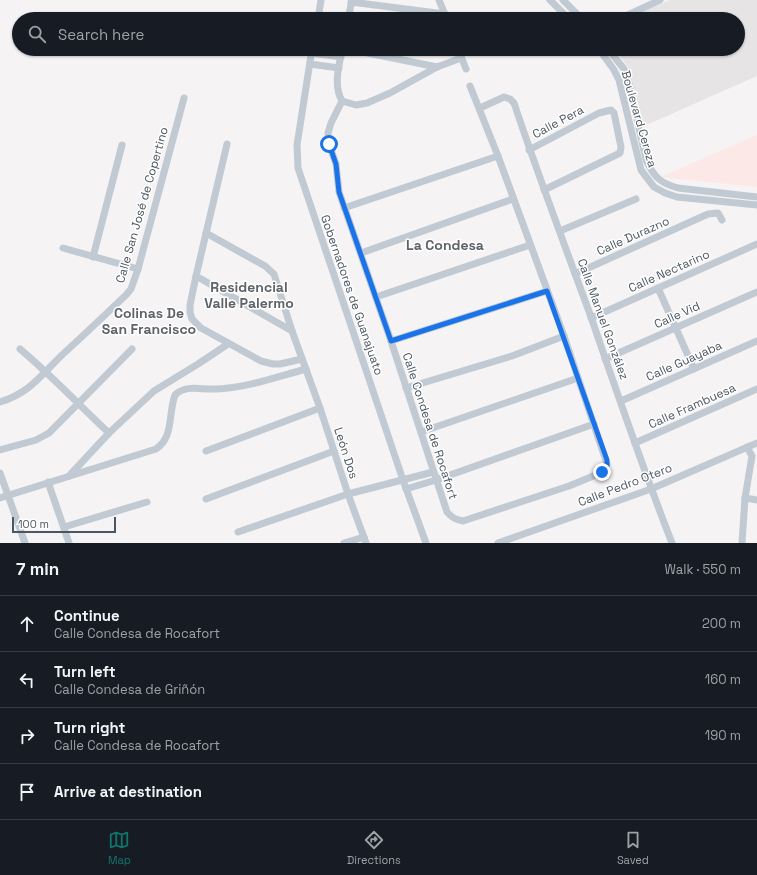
<!DOCTYPE html>
<meta charset="utf-8">
<style>
:root{--surface:#171b24;--page:#20242c;--text:#f1f3f6;--muted:#9ea1a6;--line:#363941;--accent:#0f766e}
body{margin:0;font-family:"Space Grotesk",sans-serif;background:var(--page);color:var(--text)}
.scale{position:absolute;left:12px;bottom:10px;width:104px;box-sizing:border-box;padding-left:4px;border:2px solid #4a5661;border-top:0;font-size:11px;line-height:14px;white-space:nowrap;color:#4a5661;-webkit-text-stroke:3px #fff;paint-order:stroke}
.stop{position:absolute;width:12px;height:12px;margin:-9px;border:3px solid #1a73e8;border-radius:50%;background:#fff}
.stop.end{background:#1a73e8;border-color:#fff;box-shadow:0 1px 4px #0008}
.list{margin:0;padding:0;list-style:none}
h2{display:flex;justify-content:space-between;align-items:center;height:52px;margin:0;padding:0 16px;font-size:17px}
h2 small{font-size:13px;font-weight:400;color:var(--muted)}
.list li{display:grid;grid-template-columns:26px 1fr auto;gap:12px;align-items:center;box-sizing:border-box;height:56px;padding:0 16px;border-top:1px solid var(--line)}
.list b{display:block;font-size:15px;white-space:nowrap}
.list p{margin:0;font-size:13px;white-space:nowrap;color:var(--muted)}
.list em{font-size:13px;font-style:normal;color:var(--muted)}
.icon{flex:none;width:22px;height:22px;fill:none;stroke:currentColor;stroke-width:2;stroke-linecap:round;stroke-linejoin:round}
.map{position:relative;flex:none;width:757px;height:543px;overflow:hidden}
.search{position:absolute;background:var(--surface);box-shadow:0 1px 3px #0004;left:12px;right:12px;top:12px;height:44px;display:flex;align-items:center;gap:10px;box-sizing:border-box;padding:0 14px;border-radius:22px;color:var(--muted);font-size:15px}
.sheet{height:276px;background:var(--surface)}
nav{display:flex;justify-content:space-around;align-items:center;box-sizing:border-box;height:56px;border-top:1px solid var(--line);background:var(--surface);font-size:11px;color:var(--muted)}
nav a{display:grid;justify-items:center;gap:2px}
nav .on{color:var(--accent)}
.map>svg:first-child{display:block}
.education{fill:#e6e4e5}
.medical{fill:#fce8e6}
.lines{fill:none;stroke-linecap:round;stroke-linejoin:round}
.street{stroke:#c1cad2;stroke-width:7}
.route{stroke:#1a73e8;stroke-width:5}
.labels{text-anchor:middle;stroke-width:3;stroke-linejoin:round;paint-order:stroke}
.street-label{font-size:12px;fill:#4a5661;stroke:#fff}
.quarter-label{font-size:14px;font-weight:bold;fill:#5f6368;stroke:#fff}
</style>
<div class="map">
<svg width="757" height="543" viewBox="0 0 757 543">
<rect width="100%" height="100%" fill="#f5f3f3"/>
<polygon class="education" points="670,0 757,0 757,76 644,126 629,69 615,49 738,49 738,19 625,19"/>
<polygon class="medical" points="757,135 757,187 661,177"/>
<g class="lines">
<g class="street">
<polyline points="439,0 446,17"/>
<polyline points="550,0 569,19"/>
<polyline points="563,0 582,19"/>
<polyline points="351,2 445,14"/>
<polyline points="318,19 321,0"/>
<polyline points="348,19 352,0"/>
<polyline points="619,19 660,0"/>
<polyline points="312,49 297,145 298,168 403,480 426,543"/>
<path d="M342 49C339 67 333 85 342 101L331 123 328 133 329 144 336 164 339 192 391 341 447 512C452 518 456 520 463 521L569 486 603 472 605 470 607 464 564 336 498 156 470 86"/>
<polyline points="348,49 437,67"/>
<polyline points="458,49 466,69"/>
<polyline points="599,49 614,70 619,80 641,170 654,187 665,193 677,197 757,205"/>
<path d="M608 49 624 69 629 83 646 160C654 177 660 183 678 188L757 197"/>
<polyline points="312,53 341,57"/>
<polyline points="310,64 339,68"/>
<polyline points="342,101 356,105 367,103 390,93 437,67 461,58"/>
<path d="M480 108 504 97 510 99 514 103C538 175 565 246 591 317 617 393 643 469 672 543"/>
<polyline points="227,144 196,276 190,305 190,312 192,319 201,328 261,361 273,364 280,364 302,359"/>
<polyline points="529,150 599,113 611,110 614,113 621,147 620,153 544,190"/>
<polyline points="344,208 498,156"/>
<polyline points="560,231 636,199"/>
<polyline points="206,233 265,266 274,274 292,331 320,408 348,494 366,543"/>
<polyline points="63,248 138,269"/>
<polyline points="361,253 513,199"/>
<polyline points="93,257 122,145"/>
<polyline points="575,274 708,214 718,213 722,220"/>
<polyline points="196,276 292,331"/>
<polyline points="658,288 694,369"/>
<polyline points="376,297 530,245"/>
<polyline points="591,318 757,244"/>
<polyline points="391,341 547,291"/>
<path d="M20 349C51 375 79 405 109 433"/>
<polyline points="605,359 757,292"/>
<polyline points="406,388 512,356 564,336"/>
<polyline points="621,401 757,341"/>
<path d="M0 402C30 393 41 375 63 354 84 335 105 315 126 295L131 289 138 269 184 98"/>
<polyline points="421,432 578,378"/>
<polyline points="635,443 757,389"/>
<polyline points="0,450 36,440 49,433 132,349"/>
<polyline points="206,451 320,408"/>
<polyline points="0,473 25,543"/>
<polyline points="69,476 109,433 154,391 198,364 228,344"/>
<polyline points="48,482 69,543"/>
<polyline points="406,489 436,480 594,424"/>
<path d="M0 498 156 449C174 437 168 414 175 395 186 384 201 390 216 389 246 388 276 377 306 369"/>
<polyline points="745,498 757,500"/>
<polyline points="206,499 334,451"/>
<polyline points="64,527 147,502"/>
<polyline points="238,532 348,494 433,472"/>
<polyline points="344,543 364,537"/>
<polyline points="498,543 651,489 757,443"/>
<polyline points="742,543 745,498 752,456 747,447"/>
</g>
</g>
<g class="lines">
<polyline class="route" points="329,144 336,164 339,192 391,341 547,291 607,460 607,466 602,472"/>
</g>
<g class="labels">
<g class="street-label">
<text transform="translate(639 119) rotate(74)" y="4">Boulevard Cereza</text>
<text transform="translate(558 122) rotate(-28)" y="4">Calle Pera</text>
<text transform="translate(142 205) rotate(-74)" y="4">Calle San José de Copertino</text>
<text transform="translate(633 236) rotate(-24)" y="4">Calle Durazno</text>
<text transform="translate(669 271) rotate(-24)" y="4">Calle Nectarino</text>
<text transform="translate(352 295) rotate(71)" y="4">Gobernadores de Guanajuato</text>
<text transform="translate(677 315) rotate(-24)" y="4">Calle Vid</text>
<text transform="translate(603 319) rotate(70)" y="4">Calle Manuel González</text>
<text transform="translate(684 361) rotate(-24)" y="4">Calle Guayaba</text>
<text transform="translate(692 406) rotate(-24)" y="4">Calle Frambuesa</text>
<text transform="translate(430 426) rotate(72)" y="4">Calle Condesa de Rocafort</text>
<text transform="translate(346 453) rotate(72)" y="4">León Dos</text>
<text transform="translate(625 485) rotate(-21)" y="4">Calle Pedro Otero</text>
</g>
<g class="quarter-label">
<text x="445" y="250">La Condesa</text>
<text x="249" y="292">Residencial<tspan x="249" dy="16">Valle Palermo</tspan></text>
<text x="149" y="318">Colinas De<tspan x="149" dy="16">San Francisco</tspan></text>
</g>
</g>
</svg>
<div class="scale">100 m</div>
<div class="stop" style="left:329px;top:144px"></div>
<div class="stop end" style="left:602px;top:472px"></div>
<div class="search"><svg class="icon" aria-label="search" viewBox="0 0 24 24"><circle cx="10" cy="10" r="6"/><path d="M15 15l6 6"/></svg>Search here</div>
</div>
<section class="sheet">
<h2>7 min<small>Walk · 550 m</small></h2>
<ul class="list">
<li><svg class="icon" aria-label="ahead" viewBox="0 0 24 24"><path d="M12 20V5M6 11l6-6 6 6"/></svg><div><b>Continue</b><p>Calle Condesa de Rocafort</p></div><em>200 m</em></li>
<li><svg class="icon" aria-label="left" viewBox="0 0 24 24"><path d="M17 20v-9H6M10 6l-5 5 5 5"/></svg><div><b>Turn left</b><p>Calle Condesa de Griñón</p></div><em>160 m</em></li>
<li><svg class="icon" aria-label="right" viewBox="0 0 24 24"><path d="M7 20v-9h11M14 6l5 5-5 5"/></svg><div><b>Turn right</b><p>Calle Condesa de Rocafort</p></div><em>190 m</em></li>
<li><svg class="icon" aria-label="arrive" viewBox="0 0 24 24"><path d="M6 21V4h12l-3 4 3 4H6"/></svg><div><b>Arrive at destination</b></div></li>
</ul>
</section>
<nav>
<a class="on"><svg class="icon" aria-label="map" viewBox="0 0 24 24"><path d="M3 6l6-2 6 2 6-2v14l-6 2-6-2-6 2zM9 4v14M15 6v14"/></svg>Map</a>
<a><svg class="icon" aria-label="directions" viewBox="0 0 24 24"><path d="M12 3l9 9-9 9-9-9zM9 14v-3h6M13 9l2 2-2 2"/></svg>Directions</a>
<a><svg class="icon" aria-label="saved" viewBox="0 0 24 24"><path d="M7 4h10v16l-5-4-5 4z"/></svg>Saved</a>
</nav>
